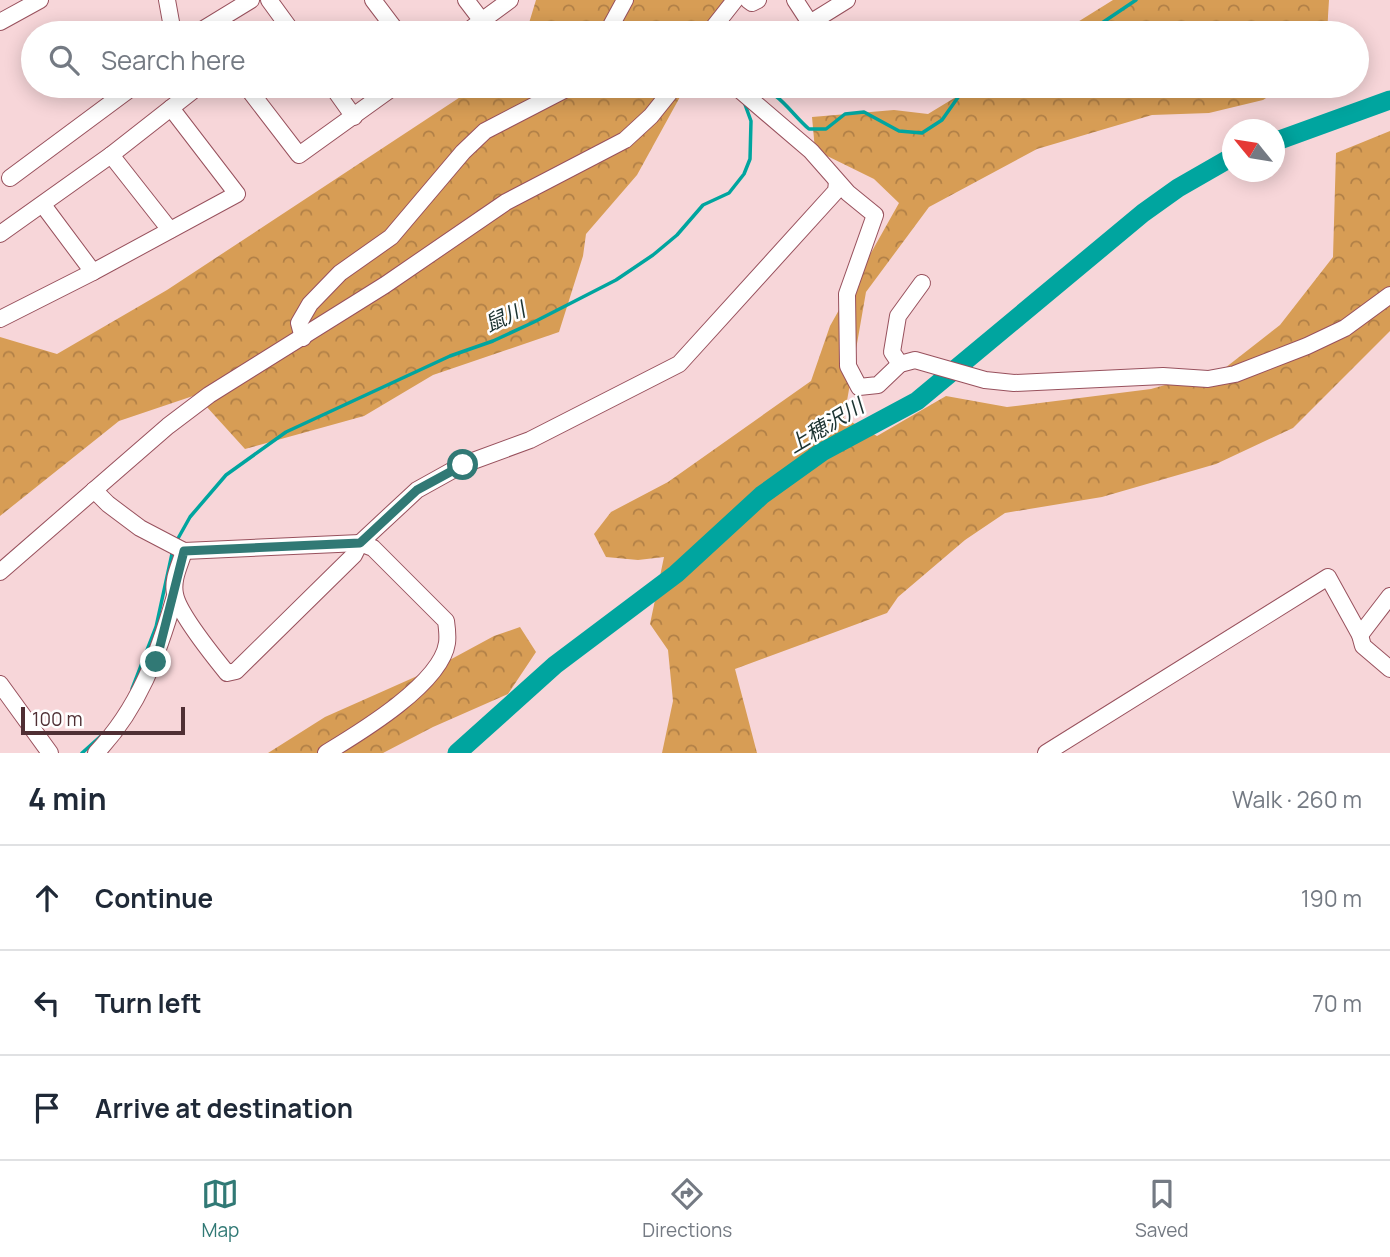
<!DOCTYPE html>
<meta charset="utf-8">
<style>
:root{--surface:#fff;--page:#f6f6f7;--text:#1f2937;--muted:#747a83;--line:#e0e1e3;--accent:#317975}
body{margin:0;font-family:Manrope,"Noto Sans JP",sans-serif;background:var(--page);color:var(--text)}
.compass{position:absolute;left:1222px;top:119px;width:63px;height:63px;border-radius:50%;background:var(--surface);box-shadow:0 4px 18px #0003;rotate:300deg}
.scale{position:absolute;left:21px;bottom:18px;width:164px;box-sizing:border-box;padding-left:7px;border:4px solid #4f2f34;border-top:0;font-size:19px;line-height:24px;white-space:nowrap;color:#4f2f34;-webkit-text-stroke:5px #fff;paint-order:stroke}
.stop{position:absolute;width:21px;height:21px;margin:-16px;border:5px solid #317975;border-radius:50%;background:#fff}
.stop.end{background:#317975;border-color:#fff;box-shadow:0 2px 7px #0008}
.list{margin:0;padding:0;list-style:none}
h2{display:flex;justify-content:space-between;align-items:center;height:91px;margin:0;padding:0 28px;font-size:30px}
h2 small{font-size:23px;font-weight:400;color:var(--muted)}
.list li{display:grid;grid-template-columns:46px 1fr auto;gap:21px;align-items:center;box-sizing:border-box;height:105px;padding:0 28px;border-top:2px solid var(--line)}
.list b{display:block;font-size:26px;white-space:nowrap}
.list em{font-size:23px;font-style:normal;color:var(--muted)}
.icon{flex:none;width:38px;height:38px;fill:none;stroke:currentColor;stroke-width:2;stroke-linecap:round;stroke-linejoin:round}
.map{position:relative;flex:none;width:1390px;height:753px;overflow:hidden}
.search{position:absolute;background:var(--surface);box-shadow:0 4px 18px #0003;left:21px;right:21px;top:21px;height:77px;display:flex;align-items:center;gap:18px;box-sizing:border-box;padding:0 24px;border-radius:38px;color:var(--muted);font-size:26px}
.sheet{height:406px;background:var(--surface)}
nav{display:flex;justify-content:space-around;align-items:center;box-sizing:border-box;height:98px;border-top:2px solid var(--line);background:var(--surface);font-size:19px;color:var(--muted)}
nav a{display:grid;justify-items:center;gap:4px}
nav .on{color:var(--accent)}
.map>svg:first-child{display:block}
.forest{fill:url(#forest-crowns)}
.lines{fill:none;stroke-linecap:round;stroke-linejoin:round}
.stream{stroke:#00a59f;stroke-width:3.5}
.river{stroke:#00a59f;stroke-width:19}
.minor-casing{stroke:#98515d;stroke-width:18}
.minor{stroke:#fff;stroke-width:16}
.route{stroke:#317975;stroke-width:9}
.labels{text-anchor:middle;stroke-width:5;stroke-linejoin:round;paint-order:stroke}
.water-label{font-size:21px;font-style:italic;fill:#1c3331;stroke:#fff}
</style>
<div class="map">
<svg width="1390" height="753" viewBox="0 0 1390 753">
<defs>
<pattern id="forest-crowns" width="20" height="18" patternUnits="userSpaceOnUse" patternTransform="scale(1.75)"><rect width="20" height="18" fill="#d79d55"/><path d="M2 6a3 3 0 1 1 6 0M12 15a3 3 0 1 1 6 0" fill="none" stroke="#b18047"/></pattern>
</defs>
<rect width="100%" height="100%" fill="#f7d6d9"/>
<g class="forest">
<polygon points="536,0 747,0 699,29 698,33 526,33"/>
<polygon points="1113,0 1329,0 1327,33 1060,33"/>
<polygon points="477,86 686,86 637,175 586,234 583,256 559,332 433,375 364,416 245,449 196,395 119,421 0,516 0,337 57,354 167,290"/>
<polygon points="974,86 1284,86 1263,100 1209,113 1152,115 1037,149 929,207 866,292 844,418 877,436 946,396 1007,407 1151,389 1225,368 1280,325 1333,257 1336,153 1390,131 1390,331 1293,428 1216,464 1102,497 1005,513 965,540 898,597 887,613 735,669 757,753 662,753 673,701 668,650 650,624 664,557 638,560 606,557 594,534 611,512 668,482 811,381 830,326 899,203 874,179 815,150 812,117 894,110 928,114"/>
<polygon points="520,627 536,652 508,694 433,727 383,753 268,753 325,717 433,669 494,636"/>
</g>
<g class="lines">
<g class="stream">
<polyline points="1087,33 1136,0"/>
<path d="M747 92 751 87C776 86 791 114 809 129H826L845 114 864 112 899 131 922 133 942 120 966 86"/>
<polyline points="176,542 190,517 226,475 286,432 450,356 493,341 534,322 616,280 653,255 677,235 703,205 729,193 744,174 750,159 751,121 743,99"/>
<polyline points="132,689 156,627 173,549"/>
<polyline points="82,753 101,736"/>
</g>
<g class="river">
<polyline points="1274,142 1390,100"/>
<polyline points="457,753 555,665 676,574 762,495 822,452 917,401 1143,213 1178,188 1232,157"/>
</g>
<defs>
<g id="minor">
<polyline points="167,0 173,33"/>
<polyline points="269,0 293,33"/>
<polyline points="373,0 398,33"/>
<polyline points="466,0 482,21"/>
<polyline points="748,0 752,3 758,0"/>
<polyline points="795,0 810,23 847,0"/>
<polyline points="0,22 40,0"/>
<polyline points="197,33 251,0"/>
<polyline points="465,33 510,0"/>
<polyline points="607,33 625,0"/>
<polyline points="709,33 735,0"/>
<polyline points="246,86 299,155 395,86"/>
<polyline points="332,86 354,117"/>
<polyline points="735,86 811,151 848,193 875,215 847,294 848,366 859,387 878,385 900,364 915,360 985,380 1014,383 1163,376 1208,379 1235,374 1307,346 1345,328 1390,295"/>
<polyline points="111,155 170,230"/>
<polyline points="10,178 134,86"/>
<polyline points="0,234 111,155 199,86"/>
<polyline points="93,272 237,194 171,108"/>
<polyline points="0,319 93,272 43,205"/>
<polyline points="303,338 299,323 310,304 340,273 391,237 463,152 485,131 572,86"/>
<polyline points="900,364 892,352 898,316 922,283"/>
<path d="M94 490 108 504 140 528 184 551 360 543 373 548 446 621C447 628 448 636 447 643 441 684 359 733 326 753"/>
<path d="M184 551C180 565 172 579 175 594 178 612 214 657 227 673L236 671 354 555 360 543 417 490 462 465 530 440 679 364 836 191 837 182"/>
<polyline points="0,572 168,426 209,395 385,285 506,202 625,140 651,116 675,86"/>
<polyline points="1360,635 1390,596"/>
<polyline points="0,684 50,753"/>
<path d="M96 753C139 708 158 655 175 596"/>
<polyline points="1046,753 1328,577 1360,635 1363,646 1390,669"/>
</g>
</defs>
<use href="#minor" class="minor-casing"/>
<use href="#minor" class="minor"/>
</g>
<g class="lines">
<polyline class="route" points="156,662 184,551 360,543 417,490 463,465"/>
</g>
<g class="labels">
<g class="water-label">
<text transform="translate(505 317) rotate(-24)" y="7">鼠川</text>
<text transform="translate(826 426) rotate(-31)" y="7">上穂沢川</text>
</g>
</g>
</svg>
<svg class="compass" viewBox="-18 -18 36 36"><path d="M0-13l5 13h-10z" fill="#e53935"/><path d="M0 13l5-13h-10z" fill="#747a83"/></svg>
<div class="scale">100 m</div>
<div class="stop" style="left:463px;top:465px"></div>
<div class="stop end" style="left:156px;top:662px"></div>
<div class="search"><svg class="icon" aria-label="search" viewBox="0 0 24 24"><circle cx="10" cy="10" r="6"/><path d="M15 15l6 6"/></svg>Search here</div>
</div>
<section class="sheet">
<h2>4 min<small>Walk · 260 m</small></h2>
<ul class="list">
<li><svg class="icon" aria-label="ahead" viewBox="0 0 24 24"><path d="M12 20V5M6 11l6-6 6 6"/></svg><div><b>Continue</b></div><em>190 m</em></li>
<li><svg class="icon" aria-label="left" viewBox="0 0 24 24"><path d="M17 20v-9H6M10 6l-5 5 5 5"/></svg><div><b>Turn left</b></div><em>70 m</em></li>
<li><svg class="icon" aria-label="arrive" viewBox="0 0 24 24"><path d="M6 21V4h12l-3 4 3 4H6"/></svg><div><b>Arrive at destination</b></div></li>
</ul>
</section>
<nav>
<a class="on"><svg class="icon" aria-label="map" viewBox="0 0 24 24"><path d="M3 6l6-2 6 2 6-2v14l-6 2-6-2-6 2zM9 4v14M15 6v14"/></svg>Map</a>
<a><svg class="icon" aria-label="directions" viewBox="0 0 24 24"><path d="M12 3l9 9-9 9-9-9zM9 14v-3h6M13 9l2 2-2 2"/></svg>Directions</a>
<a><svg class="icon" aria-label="saved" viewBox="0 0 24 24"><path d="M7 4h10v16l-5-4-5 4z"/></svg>Saved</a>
</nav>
